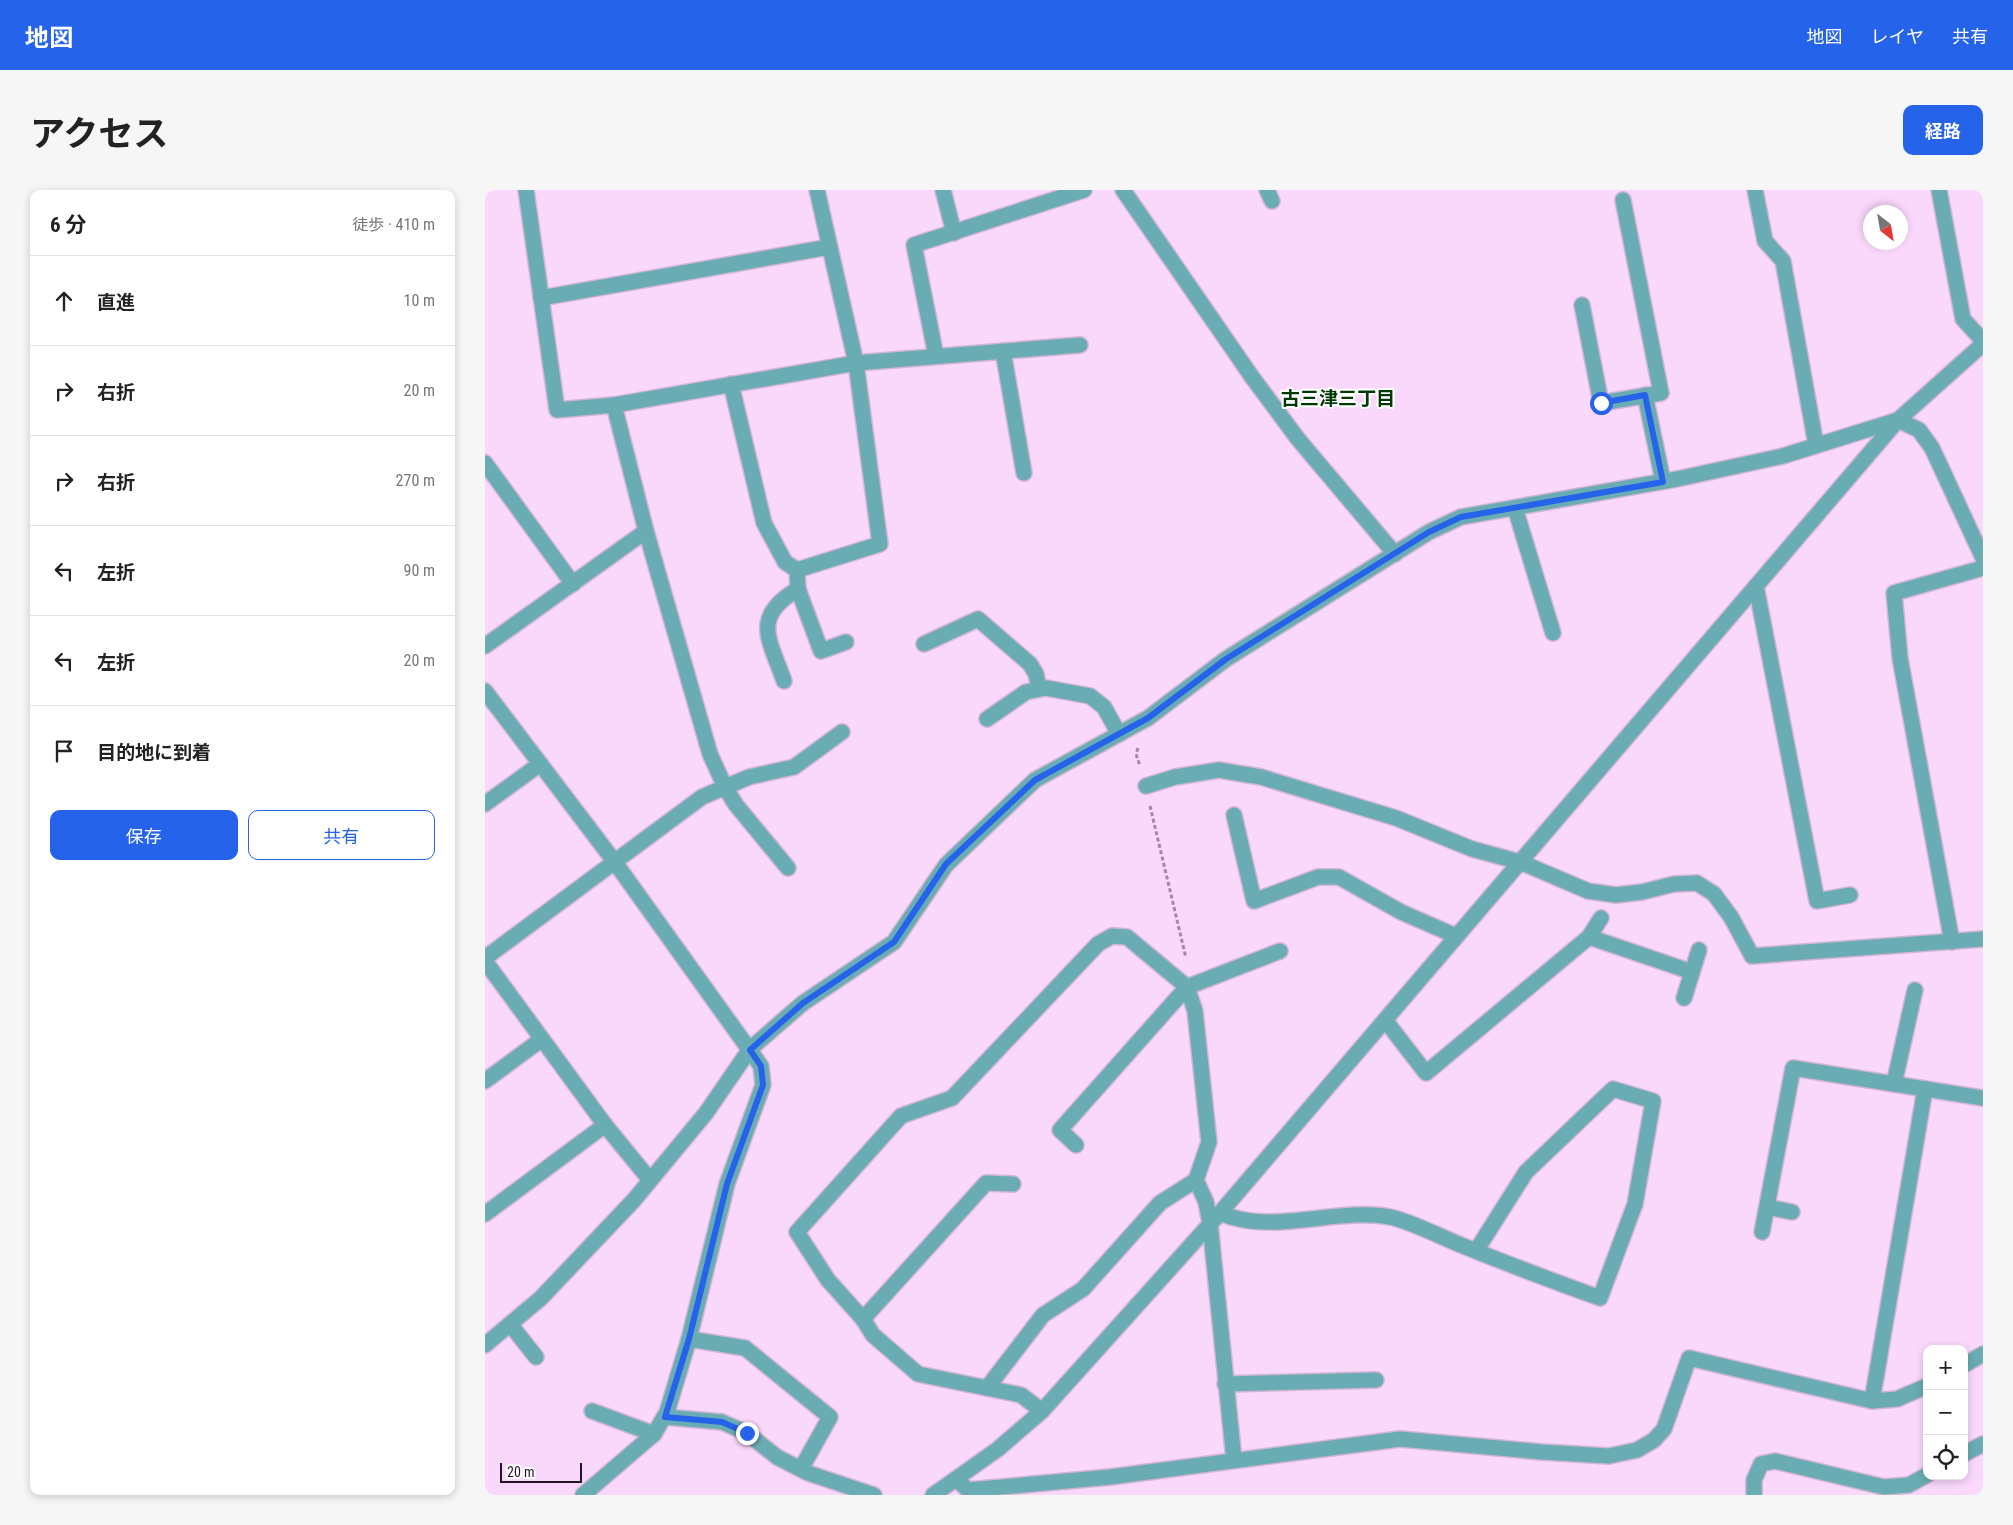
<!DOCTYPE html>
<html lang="ja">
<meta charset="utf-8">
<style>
:root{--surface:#fff;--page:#f6f6f6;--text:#222;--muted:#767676;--line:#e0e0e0;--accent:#2563eb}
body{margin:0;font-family:"Roboto Condensed","Noto Sans JP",sans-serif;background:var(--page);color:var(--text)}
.controls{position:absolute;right:15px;bottom:15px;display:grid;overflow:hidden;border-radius:10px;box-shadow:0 2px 8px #0003}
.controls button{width:45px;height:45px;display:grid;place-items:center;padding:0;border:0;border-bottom:1px solid var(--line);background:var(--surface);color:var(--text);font:25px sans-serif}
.compass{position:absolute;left:1378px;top:15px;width:45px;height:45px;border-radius:50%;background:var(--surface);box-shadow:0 2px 8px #0003;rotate:149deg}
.scale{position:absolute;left:15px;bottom:12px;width:82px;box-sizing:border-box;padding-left:5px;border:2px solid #221623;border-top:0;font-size:14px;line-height:18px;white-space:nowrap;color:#221623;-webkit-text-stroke:4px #fff;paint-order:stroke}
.stop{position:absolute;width:15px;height:15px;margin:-11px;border:4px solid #2563eb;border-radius:50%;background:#fff}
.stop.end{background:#2563eb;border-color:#fff;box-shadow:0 1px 5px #0008}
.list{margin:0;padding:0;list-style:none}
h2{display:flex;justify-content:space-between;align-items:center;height:65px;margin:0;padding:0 20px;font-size:21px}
h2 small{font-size:16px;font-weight:400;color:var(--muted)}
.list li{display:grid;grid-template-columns:32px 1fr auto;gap:15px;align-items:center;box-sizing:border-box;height:90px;padding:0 20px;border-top:1px solid var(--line)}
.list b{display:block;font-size:19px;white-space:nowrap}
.list em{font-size:16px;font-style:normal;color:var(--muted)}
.actions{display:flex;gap:10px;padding:15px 20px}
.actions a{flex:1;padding:11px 0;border:1px solid var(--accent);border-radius:10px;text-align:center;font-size:18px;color:var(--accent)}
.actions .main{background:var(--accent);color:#fff}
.icon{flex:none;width:28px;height:28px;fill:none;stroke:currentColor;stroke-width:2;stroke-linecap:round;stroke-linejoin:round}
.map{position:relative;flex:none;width:1498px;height:1305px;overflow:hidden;border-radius:10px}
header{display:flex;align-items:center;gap:30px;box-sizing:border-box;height:70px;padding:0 25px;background:var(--accent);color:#fff}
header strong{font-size:24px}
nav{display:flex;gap:28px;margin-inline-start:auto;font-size:18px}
.intro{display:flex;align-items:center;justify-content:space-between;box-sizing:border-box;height:120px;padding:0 30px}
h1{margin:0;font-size:35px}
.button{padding:12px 22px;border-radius:10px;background:var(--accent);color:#fff;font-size:18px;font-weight:700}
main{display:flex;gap:30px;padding:0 30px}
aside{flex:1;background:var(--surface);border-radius:10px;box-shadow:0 2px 8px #0003}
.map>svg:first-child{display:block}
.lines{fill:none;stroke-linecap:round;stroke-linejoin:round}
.minor-casing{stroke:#d2b5d5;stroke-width:18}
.path{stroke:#a189a3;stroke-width:3;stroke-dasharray:4 2.5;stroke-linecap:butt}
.minor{stroke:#6aacb3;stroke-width:15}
.route{stroke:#2563eb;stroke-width:6}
.labels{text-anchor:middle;stroke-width:4;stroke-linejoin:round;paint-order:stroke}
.neighbourhood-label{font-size:19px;font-weight:bold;fill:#003903;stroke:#fff}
</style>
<header>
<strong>地図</strong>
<nav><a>地図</a><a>レイヤ</a><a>共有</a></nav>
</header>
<div class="intro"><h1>アクセス</h1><a class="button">経路</a></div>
<main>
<aside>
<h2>6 分<small>徒歩 · 410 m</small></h2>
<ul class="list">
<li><svg class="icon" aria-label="ahead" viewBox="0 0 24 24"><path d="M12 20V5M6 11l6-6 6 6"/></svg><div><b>直進</b></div><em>10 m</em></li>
<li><svg class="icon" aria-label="right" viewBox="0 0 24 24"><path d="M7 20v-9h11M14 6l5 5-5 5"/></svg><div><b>右折</b></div><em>20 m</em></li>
<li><svg class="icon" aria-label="right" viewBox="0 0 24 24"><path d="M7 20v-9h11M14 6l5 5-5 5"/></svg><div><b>右折</b></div><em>270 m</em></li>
<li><svg class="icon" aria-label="left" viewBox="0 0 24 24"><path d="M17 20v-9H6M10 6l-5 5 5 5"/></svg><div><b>左折</b></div><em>90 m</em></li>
<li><svg class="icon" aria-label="left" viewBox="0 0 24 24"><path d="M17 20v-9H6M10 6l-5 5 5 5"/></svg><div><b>左折</b></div><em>20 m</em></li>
<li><svg class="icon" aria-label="arrive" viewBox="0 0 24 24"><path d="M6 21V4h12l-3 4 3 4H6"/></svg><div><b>目的地に到着</b></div></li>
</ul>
<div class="actions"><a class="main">保存</a><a>共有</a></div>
</aside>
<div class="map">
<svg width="1498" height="1305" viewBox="0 0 1498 1305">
<rect width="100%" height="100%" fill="#f9d8fc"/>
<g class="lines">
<defs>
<g id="minor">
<polyline points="41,0 72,220 129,215"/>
<polyline points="458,0 469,43"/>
<polyline points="638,0 767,187 813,249 910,364"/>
<polyline points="782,0 787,11"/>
<polyline points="1270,0 1280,51 1298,71 1331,255"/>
<polyline points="1454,0 1478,129 1498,151"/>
<polyline points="56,108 344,57"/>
<polyline points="1097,115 1116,213 1176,203 1138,10"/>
<polyline points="518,161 539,283"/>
<polyline points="451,166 429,55 599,0"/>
<polyline points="246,194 279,333 300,372 312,380 395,354 371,173 595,155"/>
<polyline points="1160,205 1178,291"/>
<polyline points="0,273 88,394"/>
<polyline points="1030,318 1068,443"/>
<polyline points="161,341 225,564 240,597 251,615 303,678"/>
<polyline points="1271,396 1332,711 1365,705"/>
<polyline points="313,399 336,461 361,452"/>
<polyline points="439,454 493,429 545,474 551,484 554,499"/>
<polyline points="0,456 161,341 129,215 371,173 332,0"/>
<path d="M299 491C284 448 266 427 313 399L312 380"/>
<polyline points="0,501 129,671 276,876 278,895 242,994 204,1149 182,1222 169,1244 98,1305"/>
<polyline points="502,529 541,502 561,498 605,506 619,517 634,544"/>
<polyline points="661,596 690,587 734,580 776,587 911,628 987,659 1035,672 1103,701 1131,705 1157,702 1189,694 1212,693 1229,704 1246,727 1267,766 1498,749"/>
<polyline points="0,614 55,574"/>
<polyline points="749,625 769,711 833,687 854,687 916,722 971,746"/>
<polyline points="1104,747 1207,782"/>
<polyline points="1467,752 1415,468 1409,403 1498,378"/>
<polyline points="0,768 217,607 264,587 309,577 357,542"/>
<polyline points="0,771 120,935 165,990"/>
<polyline points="1199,808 1214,760"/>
<polyline points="900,830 941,883 1104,747 1116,728"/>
<polyline points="0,891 57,849"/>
<polyline points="1409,894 1430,800"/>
<polyline points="591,955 575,940 702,797 795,761"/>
<polyline points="1282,1017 1307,1022"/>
<path d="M735 1023C788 1046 849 1017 905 1027 925 1031 956 1047 976 1055 1022 1074 1068 1091 1115 1108L1150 1014 1168 911 1128 899 1041 982 991 1061"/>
<polyline points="0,1024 120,935"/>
<polyline points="1277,1042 1308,878 1498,908"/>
<polyline points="378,1129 501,993 528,994"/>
<polyline points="25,1134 51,1167"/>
<polyline points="204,1149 260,1158 345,1227 316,1279"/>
<polyline points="0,1155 56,1108 149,1010 221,923 265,859 318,813 409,752 461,675 550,590 663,528 741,469 944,342 976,327 1192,289 1298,266 1413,230 1434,240 1447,258 1498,368"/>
<polyline points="1479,1175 1498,1164"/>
<polyline points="740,1194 891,1190"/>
<polyline points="502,1198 558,1125 598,1099 675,1013 711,990"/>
<polyline points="1387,1211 1440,899"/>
<polyline points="107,1221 169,1244"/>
<polyline points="557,1221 536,1205 433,1184 388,1145 378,1129 343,1090 312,1042 416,926 467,908 613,754 627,746 642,747 702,797 710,821 724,952 711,990 721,1012 725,1033 749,1270"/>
<polyline points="180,1227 237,1232 262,1243 292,1267 323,1283 389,1305"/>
<polyline points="1479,1264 1498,1254"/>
<polyline points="471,1289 483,1300 625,1287 915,1249 1057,1262 1124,1266 1152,1260 1169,1250 1179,1239 1204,1168 1387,1211 1412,1209 1442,1196"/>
<polyline points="448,1305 513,1259 557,1221 735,1023 1413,230 1498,154"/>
<polyline points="1269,1305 1269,1290 1276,1274 1290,1271 1399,1297 1424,1295 1442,1285"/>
</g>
</defs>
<use href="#minor" class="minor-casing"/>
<g class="path">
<polyline points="653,558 651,564 655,576"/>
<polyline points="665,616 701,768"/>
</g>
<use href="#minor" class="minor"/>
</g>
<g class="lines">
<polyline class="route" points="262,1243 237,1232 180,1227 204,1149 242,994 278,895 276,876 265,860 318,813 409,752 461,674 550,590 663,528 741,469 944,342 976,327 1178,292 1160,205 1116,213"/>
</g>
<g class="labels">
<g class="neighbourhood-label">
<text x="853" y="215">古三津三丁目</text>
</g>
</g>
</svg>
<div class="controls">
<button>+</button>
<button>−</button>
<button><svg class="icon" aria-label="locate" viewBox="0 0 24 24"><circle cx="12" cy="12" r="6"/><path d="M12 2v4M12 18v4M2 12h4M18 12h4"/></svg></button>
</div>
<svg class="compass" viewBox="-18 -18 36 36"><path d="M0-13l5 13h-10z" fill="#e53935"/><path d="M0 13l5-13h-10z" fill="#767676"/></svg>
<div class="scale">20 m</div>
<div class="stop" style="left:1116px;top:213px"></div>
<div class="stop end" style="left:262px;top:1243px"></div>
</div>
</main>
